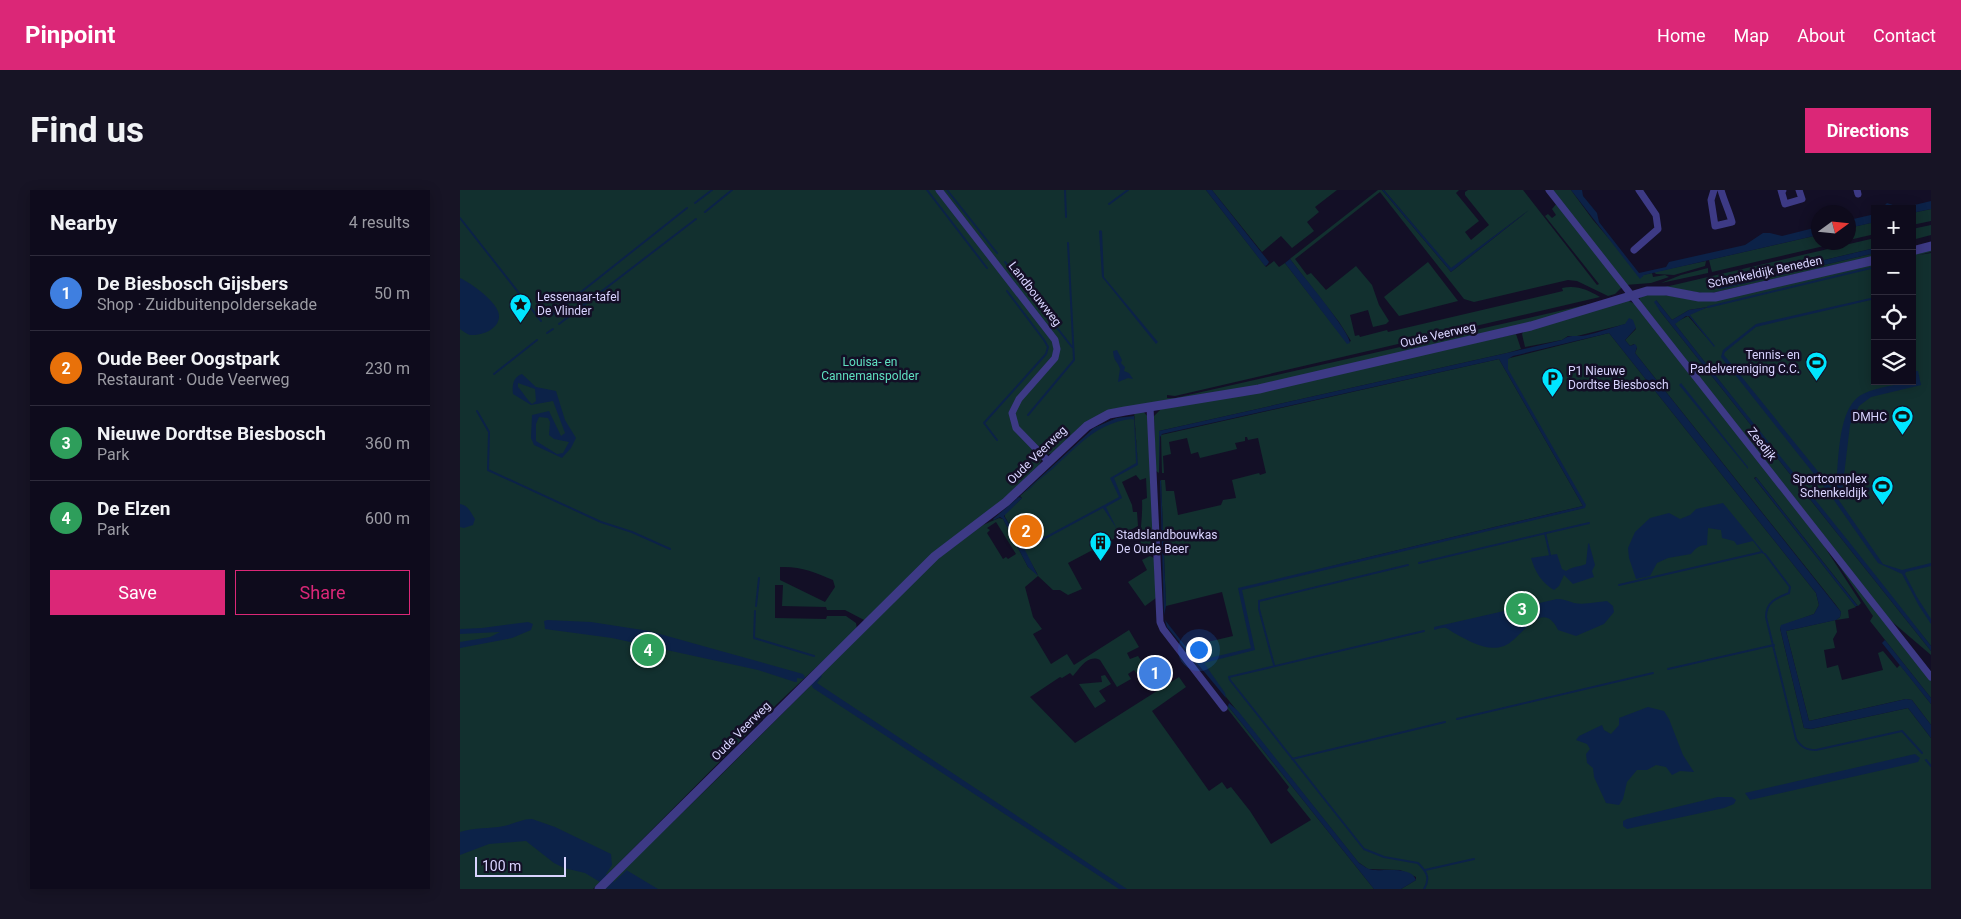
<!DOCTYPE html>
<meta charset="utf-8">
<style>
:root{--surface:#0e0b1c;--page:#171425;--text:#f1f3f6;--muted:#9b9ba3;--line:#2e2b3b;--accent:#db2777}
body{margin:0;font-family:Roboto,sans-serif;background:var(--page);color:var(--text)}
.controls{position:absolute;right:15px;top:15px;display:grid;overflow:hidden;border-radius:0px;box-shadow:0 2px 12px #0003}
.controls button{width:45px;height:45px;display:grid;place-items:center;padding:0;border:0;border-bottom:1px solid var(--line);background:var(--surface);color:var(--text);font:25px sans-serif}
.compass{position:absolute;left:1351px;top:15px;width:45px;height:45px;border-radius:50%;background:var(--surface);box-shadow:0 2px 12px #0003;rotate:75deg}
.scale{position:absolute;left:15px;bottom:12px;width:91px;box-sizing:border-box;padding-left:5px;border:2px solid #d9d4ff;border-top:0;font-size:14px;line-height:18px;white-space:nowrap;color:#d9d4ff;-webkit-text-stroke:4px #130f26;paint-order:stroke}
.you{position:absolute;left:738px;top:459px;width:18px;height:18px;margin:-12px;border:4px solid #fff;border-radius:50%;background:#1a73e8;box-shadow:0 0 0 8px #1a73e833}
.badge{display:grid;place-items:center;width:32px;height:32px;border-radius:50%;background:var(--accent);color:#fff;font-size:16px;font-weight:700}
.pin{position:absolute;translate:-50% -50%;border:2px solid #fff;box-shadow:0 1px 5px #0006}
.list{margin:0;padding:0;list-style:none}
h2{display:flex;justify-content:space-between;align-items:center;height:65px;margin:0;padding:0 20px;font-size:21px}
h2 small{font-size:16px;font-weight:400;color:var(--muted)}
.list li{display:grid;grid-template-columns:32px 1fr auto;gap:15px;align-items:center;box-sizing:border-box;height:75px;padding:0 20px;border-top:1px solid var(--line)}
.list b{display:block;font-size:19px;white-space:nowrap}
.list p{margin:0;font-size:16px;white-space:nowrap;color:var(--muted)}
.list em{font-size:16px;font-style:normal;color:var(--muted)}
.actions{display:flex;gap:10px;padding:15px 20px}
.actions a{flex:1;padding:11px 0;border:1px solid var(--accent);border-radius:0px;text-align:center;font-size:18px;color:var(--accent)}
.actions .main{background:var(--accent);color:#fff}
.icon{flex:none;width:28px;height:28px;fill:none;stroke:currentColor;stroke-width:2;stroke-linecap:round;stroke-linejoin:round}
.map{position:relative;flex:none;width:1471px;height:699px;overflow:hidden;border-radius:0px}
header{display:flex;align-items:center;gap:30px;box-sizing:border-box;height:70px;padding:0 25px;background:var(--accent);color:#fff}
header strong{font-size:24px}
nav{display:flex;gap:28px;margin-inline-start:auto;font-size:18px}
.intro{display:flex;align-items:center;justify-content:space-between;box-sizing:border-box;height:120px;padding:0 30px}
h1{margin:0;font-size:35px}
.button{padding:12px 22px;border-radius:0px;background:var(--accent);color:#fff;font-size:18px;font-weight:700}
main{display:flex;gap:30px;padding:0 30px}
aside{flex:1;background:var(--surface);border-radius:0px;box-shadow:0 2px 12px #0003}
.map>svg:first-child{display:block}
.green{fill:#12302f;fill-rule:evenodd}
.water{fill:#0c2248;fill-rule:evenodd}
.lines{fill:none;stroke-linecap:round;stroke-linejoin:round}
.stream{stroke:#0c2248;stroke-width:2}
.minor{stroke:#3d3a85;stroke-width:7}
.tertiary{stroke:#3d3a85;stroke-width:9}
.labels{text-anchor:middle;stroke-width:5;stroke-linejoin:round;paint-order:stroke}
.street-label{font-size:12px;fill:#d9d4ff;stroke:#130f26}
.poi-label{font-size:12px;fill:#d9d4ff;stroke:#130f26;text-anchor:start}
.park-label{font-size:12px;fill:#5fe0c0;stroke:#130f26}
</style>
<header>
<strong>Pinpoint</strong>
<nav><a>Home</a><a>Map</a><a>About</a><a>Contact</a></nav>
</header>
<div class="intro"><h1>Find us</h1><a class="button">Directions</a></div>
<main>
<aside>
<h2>Nearby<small>4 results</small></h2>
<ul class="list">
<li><span class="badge" style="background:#3f7fe0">1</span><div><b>De Biesbosch Gijsbers</b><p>Shop · Zuidbuitenpoldersekade</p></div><em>50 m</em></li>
<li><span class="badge" style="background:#e8710a">2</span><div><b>Oude Beer Oogstpark</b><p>Restaurant · Oude Veerweg</p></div><em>230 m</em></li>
<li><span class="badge" style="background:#2e9e5b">3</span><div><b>Nieuwe Dordtse Biesbosch</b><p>Park</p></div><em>360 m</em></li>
<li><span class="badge" style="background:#2e9e5b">4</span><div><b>De Elzen</b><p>Park</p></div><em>600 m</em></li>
</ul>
<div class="actions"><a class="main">Save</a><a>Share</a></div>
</aside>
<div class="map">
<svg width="1471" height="699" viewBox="0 0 1471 699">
<rect width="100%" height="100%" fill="#130f26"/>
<g class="green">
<path d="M0 0H746L806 77 814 71 819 77 825 73 887 153 891 151 879 132 830 69 831 68 918 0H922L991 82 1069 20 991 79 924 0H999L996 3 1019 31 1005 42 1011 50 1029 35 1005 5V2L1008 0H1063L1137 95 1139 94 1085 26 1088 24 1092 28 1096 25 1092 19 1097 13 1162 97 1155 104 1148 106 1117 91 1108 90 1014 112 1004 109 920 2 835 69 847 85 851 83 866 100 896 76 912 95 919 115 929 131 926 134 913 137 908 120 890 125 895 146 899 145 900 147 927 140 928 142 1103 101 1102 98C1118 95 1127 100 1140 107L715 206 707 205V208H715L1143 111 1082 130 796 197 654 219 593 263C581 266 582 267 579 277L406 431 385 420H367L366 417 322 416 323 395H315V428L366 429 367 426H386L396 433 397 439 317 514 133 699H0ZM320 377C340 376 355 382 373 390L375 397 365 412 320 390Z"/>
<polygon points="752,0 877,0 855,17 859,22 847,32 854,41 832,58 821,46 802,62"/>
<polygon points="1092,0 1111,0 1133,30 1182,87 1183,85 1192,83 1193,87 1205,85 1209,87 1191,93 1165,95"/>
<polygon points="1471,19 1471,31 1452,35 1452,23"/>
<polygon points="1415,32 1415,44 1389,50 1388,38"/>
<polygon points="1471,35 1471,45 1452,50 1452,39"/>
<polygon points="1358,45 1358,52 1377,53 1252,82 1249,70"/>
<polygon points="1415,48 1415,58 1259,95 1257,98 1261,99 1415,63 1415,66 1248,104 1205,97"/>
<polygon points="1471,60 1471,62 1459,65 1471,63 1471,456 1338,291 1214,133 1228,126 1246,147 1229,124 1248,117 1229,120 1212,130 1196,110 1200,121 1471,461 1471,465 1430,430 1179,110 1181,106 1193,103 1234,110 1415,73 1415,191 1452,191 1452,64"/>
<polygon points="1246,71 1245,76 1214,85 1196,84 1194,82"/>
<polygon points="968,72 998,111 939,126 924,107"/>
<polygon points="1248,78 1248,83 1201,93 1221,85"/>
<polygon points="1167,110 1175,114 1357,345 1401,413 1398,416 1296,287 1294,288 1396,417 1388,420 1389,428 1376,430 1380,427 1381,422 1376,415 1175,163 1177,158 1174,154 1170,156 1165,150 1176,139 1171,129 1166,134 1117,146 1108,146 1102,150 1065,157 1062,144 1064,141"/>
<polygon points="1149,143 1356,403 1359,415 1354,424 1329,433 1320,438 1344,538 1351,539 1448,518 1471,548 1471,699 941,699 956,690 956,687 940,680 908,679 898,672 726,457 773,446 762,402 706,416 701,290 705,290 706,301 714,301 718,325 761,315 763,310 776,308 772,290 799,283 800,285 806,283 798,248 788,250 787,247 785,247 785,251 775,253 777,259 740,268 738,262 731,264 727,248 709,252 711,264 703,266 704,283 702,283 701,245 1039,169 1123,316 855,380 1123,318 1124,315 1042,170"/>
<polygon points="1056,144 1061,159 1047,163 699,241 699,283 696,281 694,226 701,219"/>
<path d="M674 221H683L688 227 694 354 687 362 681 361C679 344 683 328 682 310L687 308 686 288 680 290 676 285 662 292 672 315 673 322H677L678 336 608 373 622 399 608 405 600 400H593L578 386 565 397 573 427 582 439 573 444 591 474 607 464 614 475 669 440 679 457 667 463 670 469 678 466 686 478 677 484 674 480 668 484 671 489 657 497 640 470C628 464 620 478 613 486L610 483 602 488 600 487 570 507 615 553 719 487 726 497 692 521 749 601 762 592 767 599 771 597 790 621 811 654 851 630 827 600 829 597 766 517 768 516 914 699H144L258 588 479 367 523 335 539 328 543 329 568 377 578 385 545 327V324L562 308 560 306 634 238 657 228 674 227 678 275ZM536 332 556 364 548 369 546 367 543 369 527 343 530 340 527 338Z"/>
<polygon points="1371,364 1471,489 1471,508 1410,431 1413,426"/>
<polygon points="690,366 694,368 696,408 685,416 668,392 687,380 682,370"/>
<polygon points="1375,430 1377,442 1373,449 1375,458 1364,460 1367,478 1378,475 1382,490 1423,480 1418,463 1423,461 1437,478 1440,475 1471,514 1471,535 1452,510 1446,509 1349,531 1326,441"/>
<polygon points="645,485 651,494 639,501 646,511 635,518 619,494 642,492 641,486"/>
</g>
<g class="water">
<polygon points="746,0 752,0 809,72 807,75 805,76"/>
<polygon points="922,0 924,0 991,78 1069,20 991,82"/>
<polygon points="1111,0 1122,0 1123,6 1137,23 1139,32 1179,83 1206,77 1209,72 1285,55 1303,43 1310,43 1322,46 1358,37 1358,45 1184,85 1180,89"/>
<polygon points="1471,11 1471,19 1452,23 1452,19 1421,19 1427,13 1442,18"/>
<polygon points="1415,24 1415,32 1389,38 1389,30"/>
<polygon points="640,40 642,41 644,87 698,152 696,154 642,87 639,41"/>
<polygon points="1415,58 1415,63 1261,99 1257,98 1259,95"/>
<path d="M830 69C840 82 891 143 890 153L887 154 825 73Z"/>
<path d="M0 88C11 93 38 112 39 125 40 139 22 146 10 145 7 144 3 141 0 139Z"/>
<path d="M1415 107V109L1296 137 1265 162 1264 165 1373 300 1376 297C1379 272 1377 216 1403 204 1419 196 1439 195 1456 191V181H1458L1461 195 1411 207 1399 216 1390 235 1382 302 1385 303 1415 296 1416 298 1379 307 1378 309 1423 374 1442 380 1471 373V376L1446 382 1445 384 1457 407 1471 429V434L1459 416 1442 384 1418 373 1369 303 1261 167 1263 160 1296 134Z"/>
<path d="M1196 110 1212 130 1229 120 1248 117 1230 125 1255 156 1254 157 1229 126H1226L1215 134C1299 242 1387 347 1471 456V461L1200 121 1194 112Z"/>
<path d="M1169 128 1173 130 1176 138 1165 150 1170 156 1175 154 1177 157 1175 163 1381 422 1380 427 1376 430 1326 441 1349 531 1446 509 1452 510 1471 535V548L1448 518 1351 539 1344 538 1320 438 1321 435 1354 424 1359 415 1356 403 1149 143 1053 166 1048 169V179L1126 315 1125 318 782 400 795 460 744 473 765 503 766 508 707 437 705 430 737 471 791 458 778 398 1123 316 1039 169 702 244 700 247V283L699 241 1047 163 1102 150C1108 146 1110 146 1117 146 1128 147 1153 137 1165 134Z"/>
<path d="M657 160 662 170 661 173 665 177 664 181 669 183 673 189 668 188 658 192 660 179C658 171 654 173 653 161Z"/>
<path d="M62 184 76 197 96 201 105 230 116 248 111 258 102 268 74 255 71 248 72 225 89 221 101 246 105 243 93 211 71 215 53 204C52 195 53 187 62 184ZM58 193 75 199 76 211 72 214C68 211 62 201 58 197ZM79 227 88 228 90 232 89 245 94 249 109 252 103 263 97 264 76 251V234Z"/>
<polygon points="1221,193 1288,277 1288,279 1219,195"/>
<path d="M674 226 678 275 654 288 662 308 646 317 657 339 643 318 565 360 578 386 568 377 543 329 540 327 534 330 533 329 559 307 562 308 544 326 564 358 659 307 650 288 676 273 674 230 672 229C630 233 610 267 579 290 574 294 570 300 565 302L634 238 657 228Z"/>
<polygon points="1296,287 1397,415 1398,416 1395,416 1295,289"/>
<polygon points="701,290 706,416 704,425 700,291"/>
<path d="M1263 313 1305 364H1303L1293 351 1277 355 1274 351 1262 348 1261 340 1248 338 1247 355C1239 355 1236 358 1231 364L1208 368 1197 373 1190 386 1176 389 1169 368 1168 358 1175 342 1190 328 1209 323 1220 329 1230 325 1236 319Z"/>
<path d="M0 314C8 315 11 323 15 329L13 335 4 338 0 337Z"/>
<path d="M1129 353 1135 375 1132 381 1134 387 1113 394 1104 385 1099 396 1094 400C1082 393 1075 382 1071 368L1097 364 1102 379 1106 381C1113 376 1119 377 1126 374L1128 354Z"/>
<path d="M1097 409C1103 409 1108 411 1114 413 1124 415 1137 412 1147 411L1153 416 1154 422 1144 434 1116 446 1098 440C1082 406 1061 450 1044 456 1027 462 1011 452 996 444 993 443 989 439 986 438 983 437 978 439 974 440V437Z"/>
<polygon points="87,430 131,432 189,441 343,484 345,487 344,489 337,488 337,492 335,492 298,480 152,448 85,439 84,431"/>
<polygon points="68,432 73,434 71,440 52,448 0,458 0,452 30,447 40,442 0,444 0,439 22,438"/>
<polygon points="1425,450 1471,508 1471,514 1422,453"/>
<polygon points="361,485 362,486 357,493 667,699 659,699 353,498 351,494"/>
<path d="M769 513 778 521 899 673C904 676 908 680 914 680 924 681 952 676 956 690L941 699H914L768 516Z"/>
<polygon points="1188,517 1204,521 1209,529 1223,565 1234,582 1220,581 1212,585 1206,577 1196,575 1187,580 1177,580 1167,592 1163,609 1159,615 1146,613 1134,587 1133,578 1127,573 1126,564 1130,559 1127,554 1116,550 1119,546 1142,535 1144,540 1151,544 1159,535 1159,528"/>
<polygon points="1455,564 1460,568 1458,572 1290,610 1285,603"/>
<polygon points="1258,607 1272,607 1276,610 1274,614 1264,618 1167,639 1163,636 1163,631 1167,629"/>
<path d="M72 629 95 637 151 664 152 675 146 684 154 692 167 680 168 681 198 699H147L140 692 125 683 104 678 94 673 66 651 29 654 0 665V642C15 637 29 639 44 636 54 634 62 629 72 629Z"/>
</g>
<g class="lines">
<g class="stream">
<polyline points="467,0 527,78"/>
<polyline points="487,0 537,63"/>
<polyline points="605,0 606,27"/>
<polyline points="235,13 252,0"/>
<polyline points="649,14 668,0"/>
<polyline points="245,22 272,0"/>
<polyline points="0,28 81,131"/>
<polyline points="1452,69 1454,68"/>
<polyline points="545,72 612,157"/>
<polyline points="1248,117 1415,77"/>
<polyline points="92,125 227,18"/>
<polyline points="99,134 236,29"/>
<polyline points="87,143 93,139"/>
<polyline points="34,184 77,150"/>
<polyline points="17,221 29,242 28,280 141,332 172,342 210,359"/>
<polyline points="568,225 614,170 608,53"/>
<polyline points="537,250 524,233 586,164 588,157 584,150 547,101"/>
<polyline points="1085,343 1090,365"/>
<path d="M1305 364 1330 397 1329 403C1316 408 1306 412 1306 427L1336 549C1341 557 1346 560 1356 560L1442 541 1462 563"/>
<polyline points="959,373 1129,333"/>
<polyline points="1159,395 1302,362"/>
<polyline points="296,416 299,388"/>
<polyline points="295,421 294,448 354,466"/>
<path d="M964 441 769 487 770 490 904 659 924 667 958 673C966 681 971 688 964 699"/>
<polyline points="814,475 799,419 799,411 948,375"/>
<polyline points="1208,479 1314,455"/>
<polyline points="997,529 1193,483"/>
<polyline points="832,569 985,532"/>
<polyline points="1466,570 1471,576"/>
<polyline points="965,680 1014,669"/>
</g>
<g class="minor">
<polyline points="479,0 595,150 597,159 595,168 559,209 552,223 556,238 589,272"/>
<polyline points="1089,0 1471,487"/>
<path d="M1254 0 1251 10 1255 36 1272 32C1269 21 1264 11 1261 0"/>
<polyline points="1323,0 1321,0 1325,14 1342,9 1339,0"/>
<polyline points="1397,0 1398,4"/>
<polyline points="1174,60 1198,39 1196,25 1179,0"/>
<polyline points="690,217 700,432 703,439 764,518"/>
</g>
<g class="tertiary">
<polyline points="1452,61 1471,56"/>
<polyline points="139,699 475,366 546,312 627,236 649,224 665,221 799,199 1071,136 1187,101 1207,101 1239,107 1255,107 1415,70"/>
</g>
</g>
<defs>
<symbol id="sight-pin" viewBox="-11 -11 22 30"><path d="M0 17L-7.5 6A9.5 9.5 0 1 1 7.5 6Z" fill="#00e5ff" stroke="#130f26"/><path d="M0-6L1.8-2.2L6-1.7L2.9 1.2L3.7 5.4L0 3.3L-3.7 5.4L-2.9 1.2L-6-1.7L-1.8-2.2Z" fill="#111"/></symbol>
<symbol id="stadium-pin" viewBox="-11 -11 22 30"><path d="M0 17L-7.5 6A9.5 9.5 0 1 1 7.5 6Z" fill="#00e5ff" stroke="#130f26"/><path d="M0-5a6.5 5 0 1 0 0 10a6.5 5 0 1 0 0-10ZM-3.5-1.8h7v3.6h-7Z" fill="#111"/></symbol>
<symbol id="parking-pin" viewBox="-11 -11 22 30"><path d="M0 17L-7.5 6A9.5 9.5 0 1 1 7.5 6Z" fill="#00e5ff" stroke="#130f26"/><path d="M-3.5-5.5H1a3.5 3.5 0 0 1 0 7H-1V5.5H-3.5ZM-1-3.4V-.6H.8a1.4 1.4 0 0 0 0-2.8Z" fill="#111"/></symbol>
<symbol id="building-pin" viewBox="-11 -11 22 30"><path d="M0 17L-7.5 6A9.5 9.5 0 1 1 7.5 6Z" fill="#00e5ff" stroke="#130f26"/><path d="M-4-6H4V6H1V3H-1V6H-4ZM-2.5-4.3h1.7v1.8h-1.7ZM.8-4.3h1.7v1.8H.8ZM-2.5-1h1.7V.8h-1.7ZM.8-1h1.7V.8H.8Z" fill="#111"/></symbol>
</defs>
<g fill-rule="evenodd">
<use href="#sight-pin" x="48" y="102" width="25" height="34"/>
<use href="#stadium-pin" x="1344" y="160" width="25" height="34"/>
<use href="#parking-pin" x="1080" y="176" width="25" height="34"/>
<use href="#stadium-pin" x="1430" y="214" width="25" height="34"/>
<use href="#stadium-pin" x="1410" y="284" width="25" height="34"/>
<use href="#building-pin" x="628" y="340" width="25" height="34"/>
</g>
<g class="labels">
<g class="street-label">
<text transform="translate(1305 82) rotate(-12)" y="4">Schenkeldijk Beneden</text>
<text transform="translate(575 104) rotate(52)" y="4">Landbouwweg</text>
<text transform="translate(978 145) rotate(-13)" y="4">Oude Veerweg</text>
<text transform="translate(1302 254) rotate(52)" y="4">Zeedijk</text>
<text transform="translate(577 265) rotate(-44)" y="4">Oude Veerweg</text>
<text transform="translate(281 541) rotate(-45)" y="4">Oude Veerweg</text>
</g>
<g class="poi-label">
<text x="77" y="111">Lessenaar-tafel<tspan x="77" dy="14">De Vlinder</tspan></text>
<text x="1340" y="169" text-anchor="end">Tennis- en<tspan x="1340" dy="14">Padelvereniging C.C.</tspan></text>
<text x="1108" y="185">P1 Nieuwe<tspan x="1108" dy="14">Dordtse Biesbosch</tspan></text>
<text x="1427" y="231" text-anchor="end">DMHC</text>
<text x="1407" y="293" text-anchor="end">Sportcomplex<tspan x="1407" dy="14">Schenkeldijk</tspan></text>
<text x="656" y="349">Stadslandbouwkas<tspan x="656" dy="14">De Oude Beer</tspan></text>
</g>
<g class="park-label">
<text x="410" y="176">Louisa- en<tspan x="410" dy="14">Cannemanspolder</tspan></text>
</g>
</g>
</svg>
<div class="controls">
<button>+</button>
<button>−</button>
<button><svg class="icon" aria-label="locate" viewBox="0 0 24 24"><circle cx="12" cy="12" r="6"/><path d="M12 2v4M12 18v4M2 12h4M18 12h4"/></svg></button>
<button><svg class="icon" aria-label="layers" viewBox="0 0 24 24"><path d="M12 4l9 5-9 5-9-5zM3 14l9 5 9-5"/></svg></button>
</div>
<svg class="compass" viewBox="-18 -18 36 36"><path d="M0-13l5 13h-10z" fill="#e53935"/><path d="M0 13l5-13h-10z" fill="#9b9ba3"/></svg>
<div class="scale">100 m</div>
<div class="you"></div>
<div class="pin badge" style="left:695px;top:483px;background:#3f7fe0">1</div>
<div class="pin badge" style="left:566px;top:341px;background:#e8710a">2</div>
<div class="pin badge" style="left:1062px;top:419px;background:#2e9e5b">3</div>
<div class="pin badge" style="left:188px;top:460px;background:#2e9e5b">4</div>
</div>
</main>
